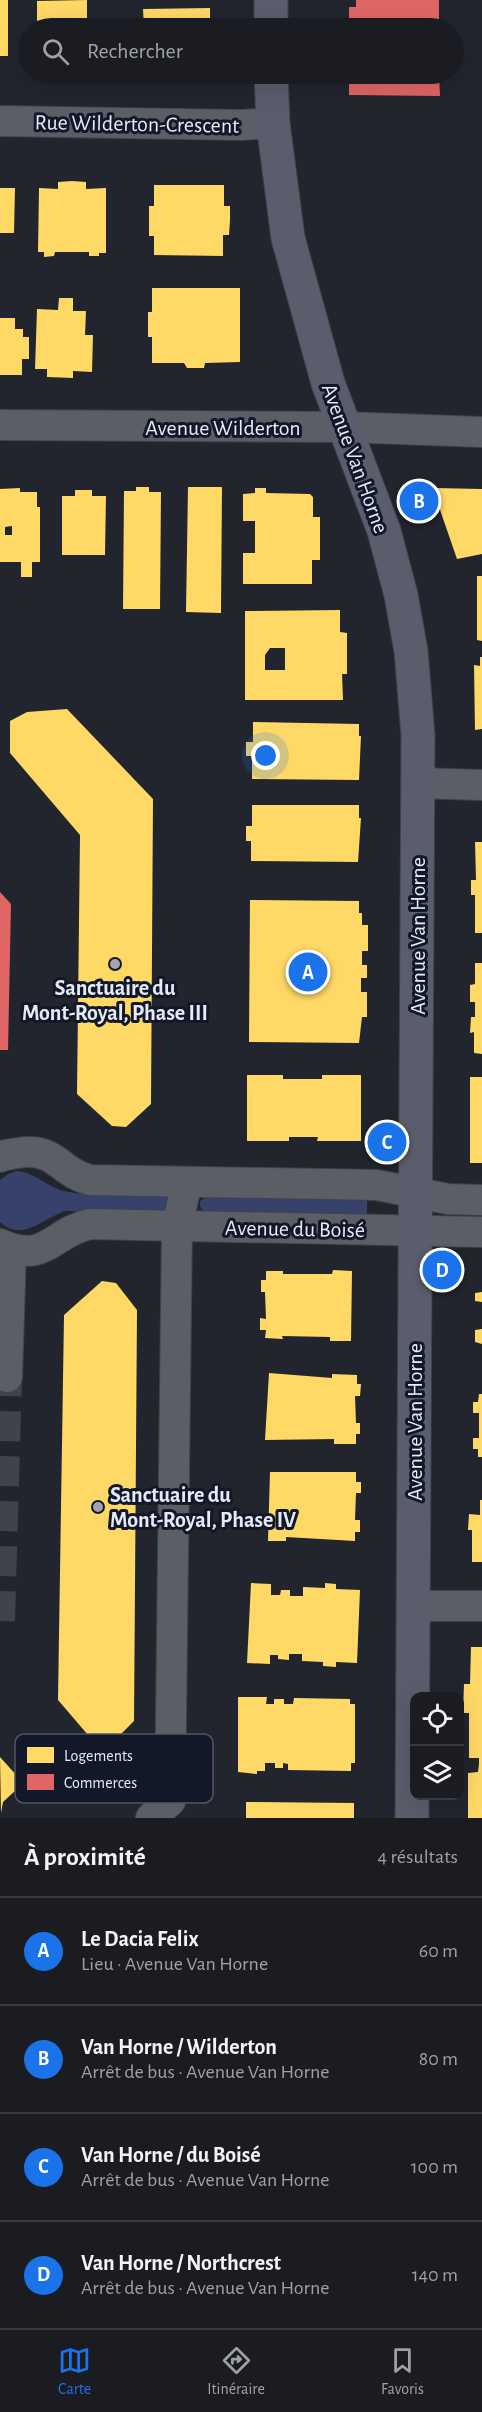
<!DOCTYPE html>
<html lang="fr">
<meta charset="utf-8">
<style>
:root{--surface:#1a1c22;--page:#27292f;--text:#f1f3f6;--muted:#9fa1a5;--line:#383a40;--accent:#1a73e8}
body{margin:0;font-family:"Alegreya Sans",sans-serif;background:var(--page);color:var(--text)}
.controls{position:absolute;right:18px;bottom:18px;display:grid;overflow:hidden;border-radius:12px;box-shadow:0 6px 24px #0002}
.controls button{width:54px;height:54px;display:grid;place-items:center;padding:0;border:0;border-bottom:2px solid var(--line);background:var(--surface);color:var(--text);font:30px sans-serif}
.you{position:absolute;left:266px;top:756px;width:21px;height:21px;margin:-15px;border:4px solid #fff;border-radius:50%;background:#1a73e8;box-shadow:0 0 0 9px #1a73e833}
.badge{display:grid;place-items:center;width:39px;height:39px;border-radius:50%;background:var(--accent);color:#fff;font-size:20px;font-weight:700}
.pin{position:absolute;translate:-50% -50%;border:3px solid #fff;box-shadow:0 2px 6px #0006}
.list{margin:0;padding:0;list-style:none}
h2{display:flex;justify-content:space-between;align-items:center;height:78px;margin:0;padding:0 24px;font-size:26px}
h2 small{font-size:20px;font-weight:400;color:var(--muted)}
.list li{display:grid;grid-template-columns:39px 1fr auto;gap:18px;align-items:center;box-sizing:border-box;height:108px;padding:0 24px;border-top:2px solid var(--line)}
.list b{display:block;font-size:22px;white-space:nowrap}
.list p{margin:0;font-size:20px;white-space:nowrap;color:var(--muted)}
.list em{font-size:20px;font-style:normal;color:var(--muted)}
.icon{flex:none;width:33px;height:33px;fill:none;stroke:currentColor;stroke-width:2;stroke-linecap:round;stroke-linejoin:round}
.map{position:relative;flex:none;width:482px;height:1818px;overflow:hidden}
.search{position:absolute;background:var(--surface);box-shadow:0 6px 24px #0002;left:18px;right:18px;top:18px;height:66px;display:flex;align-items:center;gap:15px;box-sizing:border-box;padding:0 21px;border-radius:33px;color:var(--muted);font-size:22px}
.sheet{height:510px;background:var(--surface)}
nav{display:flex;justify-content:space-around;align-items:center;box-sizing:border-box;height:84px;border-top:2px solid var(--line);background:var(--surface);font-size:16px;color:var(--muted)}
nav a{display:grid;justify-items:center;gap:3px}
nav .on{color:var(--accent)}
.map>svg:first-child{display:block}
.green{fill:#36426b}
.homes{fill:#ffd966;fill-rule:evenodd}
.shops{fill:#e06666}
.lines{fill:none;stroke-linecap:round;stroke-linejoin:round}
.minor-tunnel{stroke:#3f434c;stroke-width:30;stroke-dasharray:30 15;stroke-linecap:butt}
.minor-casing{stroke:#3f434b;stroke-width:32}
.major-casing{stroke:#3f434b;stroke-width:35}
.minor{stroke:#5b5e65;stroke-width:30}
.major{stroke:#5a5e6c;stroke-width:33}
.poi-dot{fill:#a1a5b0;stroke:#131829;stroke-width:2}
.labels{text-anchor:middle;stroke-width:6;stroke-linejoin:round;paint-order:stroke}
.street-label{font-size:22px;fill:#e5eaf6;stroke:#131829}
.poi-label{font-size:22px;font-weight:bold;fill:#e5eaf6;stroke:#131829}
.key{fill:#131829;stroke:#525766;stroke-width:1.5}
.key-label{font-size:16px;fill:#e5eaf6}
</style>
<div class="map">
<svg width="482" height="1818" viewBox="0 0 482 1818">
<rect width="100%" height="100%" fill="#22252e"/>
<g class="green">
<path d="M17 1171C34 1172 47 1187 64 1191 97 1198 133 1195 167 1196L171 1206 163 1212 65 1211C44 1218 21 1243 0 1222V1180L8 1174Z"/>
<path d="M208 1196 367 1198V1215L208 1213C201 1211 200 1208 200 1201Z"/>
</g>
<g class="homes">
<rect x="0" y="0" width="8" height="56"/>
<polygon points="87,0 87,28 37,28 37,1"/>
<polygon points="210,8 210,28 144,28 143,9"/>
<polygon points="72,181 86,182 86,189 106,188 106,253 99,253 99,256 89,256 89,252 55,252 54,256 44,257 44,252 38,252 39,188 58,189 58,182"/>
<polygon points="154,185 224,185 224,206 230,206 230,220 229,235 223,235 223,256 154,255 154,236 149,236 149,206 154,206"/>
<polygon points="0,188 15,188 14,233 0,233"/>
<polygon points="152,288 240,288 240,362 205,363 204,368 187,368 184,363 152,363 152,337 148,337 148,312 152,312"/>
<polygon points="59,298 73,298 73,311 86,311 85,335 93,335 92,372 73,371 73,378 47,377 47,369 35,369 37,309 58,310"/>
<polygon points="0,318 15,318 15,329 23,329 23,337 29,337 29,359 22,359 22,375 0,375"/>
<polygon points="136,487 149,487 149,492 161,492 160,609 123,609 124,491 136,491"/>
<polygon points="188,487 222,487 221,613 186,612"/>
<path d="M20 488V492H37V507H40V562H32V577H21V562H0V489ZM12 526V535H5V527Z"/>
<polygon points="255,488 266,488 266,493 310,494 313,497 313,517 320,517 320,560 312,560 312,584 243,584 243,553 255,553 255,521 243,521 243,494 255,493"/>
<polygon points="434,488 482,489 482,554 457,559 438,504 434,505 430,494 435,493"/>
<polygon points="75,490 92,490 92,496 106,496 105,555 62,555 62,496 75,496"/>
<polygon points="477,576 482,576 482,641 477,640"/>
<path d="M340 610V632L347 633V674H342L343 700H245V611ZM270 648H285V670H265V655Z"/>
<polygon points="480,657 482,657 482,729 475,730 474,665 480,666"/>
<polygon points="67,709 153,799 151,1104 126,1127 112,1126 77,1094 80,835 10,753 10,721 27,712"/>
<polygon points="253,722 359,724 359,736 361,736 359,780 252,779 252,756 246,756 246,742 253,742"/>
<polygon points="252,805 359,805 359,818 361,818 358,862 251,861 251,841 246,841 246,826 252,826"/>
<polygon points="475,842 482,842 482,933 475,933 475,895 471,895 471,880 476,880"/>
<polygon points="250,900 359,901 359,913 362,913 362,925 368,925 368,951 362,951 362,965 367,965 367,978 361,978 361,992 367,992 367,1017 362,1017 359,1043 249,1042"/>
<polygon points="475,963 482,963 482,1054 474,1053 474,1032 470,1033 471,1017 475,1017 475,1002 470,1002 470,985 475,984"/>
<polygon points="247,1075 283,1075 283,1079 322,1079 322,1075 361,1075 361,1141 317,1141 318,1137 289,1137 289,1141 247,1141"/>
<rect x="470" y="1077" width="12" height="86"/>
<polygon points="333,1270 352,1271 351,1341 330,1341 330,1337 282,1336 283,1339 265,1338 266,1330 260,1330 260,1318 266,1319 265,1292 261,1292 261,1280 266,1280 266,1271 283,1271 283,1274 332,1274"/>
<polygon points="102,1281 116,1283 137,1310 134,1721 113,1742 94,1742 58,1700 64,1315"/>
<polygon points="482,1292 482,1302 475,1301 475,1293"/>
<polygon points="482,1329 482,1344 475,1342 475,1330"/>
<polygon points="269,1373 332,1378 332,1374 357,1375 357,1384 361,1384 360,1396 355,1396 356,1423 360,1423 360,1434 356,1434 356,1444 334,1444 334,1439 265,1440"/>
<polygon points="479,1394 482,1394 482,1457 478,1457 478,1449 473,1449 473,1438 479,1438 479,1413 473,1413 473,1402 478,1402"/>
<polygon points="270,1472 356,1472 356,1482 361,1482 361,1493 356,1493 355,1520 360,1520 360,1532 355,1532 355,1541 286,1537 286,1541 268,1541"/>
<polygon points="480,1500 482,1500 482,1562 472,1562 472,1530 468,1530 469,1514 480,1515"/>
<polygon points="251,1583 271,1584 271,1595 280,1595 281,1590 290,1590 290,1596 303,1596 303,1587 325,1588 325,1583 336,1584 336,1589 360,1590 357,1663 336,1662 336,1667 323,1666 323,1662 302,1661 302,1654 289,1654 289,1660 278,1659 278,1655 270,1655 270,1664 247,1663"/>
<polygon points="471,1647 482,1647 482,1818 468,1818 468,1773 478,1772 479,1764 479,1758 469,1758 469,1713 463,1713 464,1684 470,1684"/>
<polygon points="238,1697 267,1697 266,1704 274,1704 274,1699 284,1699 284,1704 293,1704 294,1698 350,1699 350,1704 355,1704 355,1763 351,1763 351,1771 288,1770 288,1764 283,1763 283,1768 275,1768 275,1763 265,1763 265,1771 257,1771 257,1774 238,1772"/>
<polygon points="0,1757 18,1777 17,1789 3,1802 1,1813"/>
<polygon points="246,1802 354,1803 354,1818 246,1818"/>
</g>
<g class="shops">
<polygon points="356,0 439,0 439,28 349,28 349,7 356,7"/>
<polygon points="349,74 439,74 440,96 349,95"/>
<polygon points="0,892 11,904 8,1050 0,1050"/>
</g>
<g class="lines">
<polyline class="minor-tunnel" points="0,1621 7,1377"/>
<defs>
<g id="minor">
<polyline points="0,121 241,125 273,123"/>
<polyline points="0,425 344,427 482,432"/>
<polyline points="418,783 482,785"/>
<path d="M0 1157C6 1154 11 1154 18 1153 57 1147 58 1172 90 1180L377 1185 448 1199 482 1200"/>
<path d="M0 1244C46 1265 52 1232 90 1224L482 1232"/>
<polyline points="7,1377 11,1249"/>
<polyline points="414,1606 482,1606"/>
<polyline points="151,1818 170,1801 177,1226 187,1182"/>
</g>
<g id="major">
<polyline points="271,28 271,0"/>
<polyline points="271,74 273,123 288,238 328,383 384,531 401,595 411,651 418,735 412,1818"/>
</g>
</defs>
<use href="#minor" class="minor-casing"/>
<use href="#major" class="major-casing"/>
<use href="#minor" class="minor"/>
<use href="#major" class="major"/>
</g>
<g class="poi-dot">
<circle cx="115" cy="964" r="6"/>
<circle cx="98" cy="1507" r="6"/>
</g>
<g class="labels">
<g class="street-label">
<text transform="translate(137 123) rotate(1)" y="8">Rue Wilderton-Crescent</text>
<text x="223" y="435">Avenue Wilderton</text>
<text transform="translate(356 458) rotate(70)" y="8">Avenue Van Horne</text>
<text transform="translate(417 936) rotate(-90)" y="8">Avenue Van Horne</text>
<text transform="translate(295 1228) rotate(1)" y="8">Avenue du Boisé</text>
<text transform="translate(414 1422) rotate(-90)" y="8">Avenue Van Horne</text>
</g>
<g class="poi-label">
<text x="115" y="995">Sanctuaire du<tspan x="115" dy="25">Mont-Royal, Phase III</tspan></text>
<text x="110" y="1502" text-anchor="start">Sanctuaire du<tspan x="110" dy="25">Mont-Royal, Phase IV</tspan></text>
</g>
</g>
<rect x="15" y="1734" width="198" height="69" rx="9" class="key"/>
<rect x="27" y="1747" width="27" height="16" fill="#ffd966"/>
<rect x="27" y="1774" width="27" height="16" fill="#e06666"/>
<g class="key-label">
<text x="64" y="1761">Logements</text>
<text x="64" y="1788">Commerces</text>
</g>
</svg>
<div class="controls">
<button><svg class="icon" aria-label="locate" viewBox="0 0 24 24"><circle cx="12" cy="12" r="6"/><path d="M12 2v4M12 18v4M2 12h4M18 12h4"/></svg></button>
<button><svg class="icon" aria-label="layers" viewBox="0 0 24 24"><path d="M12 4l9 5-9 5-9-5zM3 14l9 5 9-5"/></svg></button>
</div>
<div class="you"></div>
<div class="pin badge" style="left:308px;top:972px">A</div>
<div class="pin badge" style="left:419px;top:501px">B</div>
<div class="pin badge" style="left:387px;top:1142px">C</div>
<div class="pin badge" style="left:442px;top:1270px">D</div>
<div class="search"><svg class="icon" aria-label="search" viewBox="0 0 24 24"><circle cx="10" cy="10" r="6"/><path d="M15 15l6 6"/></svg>Rechercher</div>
</div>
<section class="sheet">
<h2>À proximité<small>4 résultats</small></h2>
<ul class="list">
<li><span class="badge">A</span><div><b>Le Dacia Felix</b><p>Lieu · Avenue Van Horne</p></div><em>60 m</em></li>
<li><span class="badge">B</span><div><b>Van Horne / Wilderton</b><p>Arrêt de bus · Avenue Van Horne</p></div><em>80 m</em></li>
<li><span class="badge">C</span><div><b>Van Horne / du Boisé</b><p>Arrêt de bus · Avenue Van Horne</p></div><em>100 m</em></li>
<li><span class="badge">D</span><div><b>Van Horne / Northcrest</b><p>Arrêt de bus · Avenue Van Horne</p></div><em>140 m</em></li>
</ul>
</section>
<nav>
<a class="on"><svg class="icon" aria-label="map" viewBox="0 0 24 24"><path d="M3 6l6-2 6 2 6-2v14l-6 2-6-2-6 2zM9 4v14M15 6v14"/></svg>Carte</a>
<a><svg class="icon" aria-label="directions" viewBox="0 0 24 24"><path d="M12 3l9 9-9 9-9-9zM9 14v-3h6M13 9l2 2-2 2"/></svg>Itinéraire</a>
<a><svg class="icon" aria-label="saved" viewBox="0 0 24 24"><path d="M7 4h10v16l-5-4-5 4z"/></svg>Favoris</a>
</nav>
